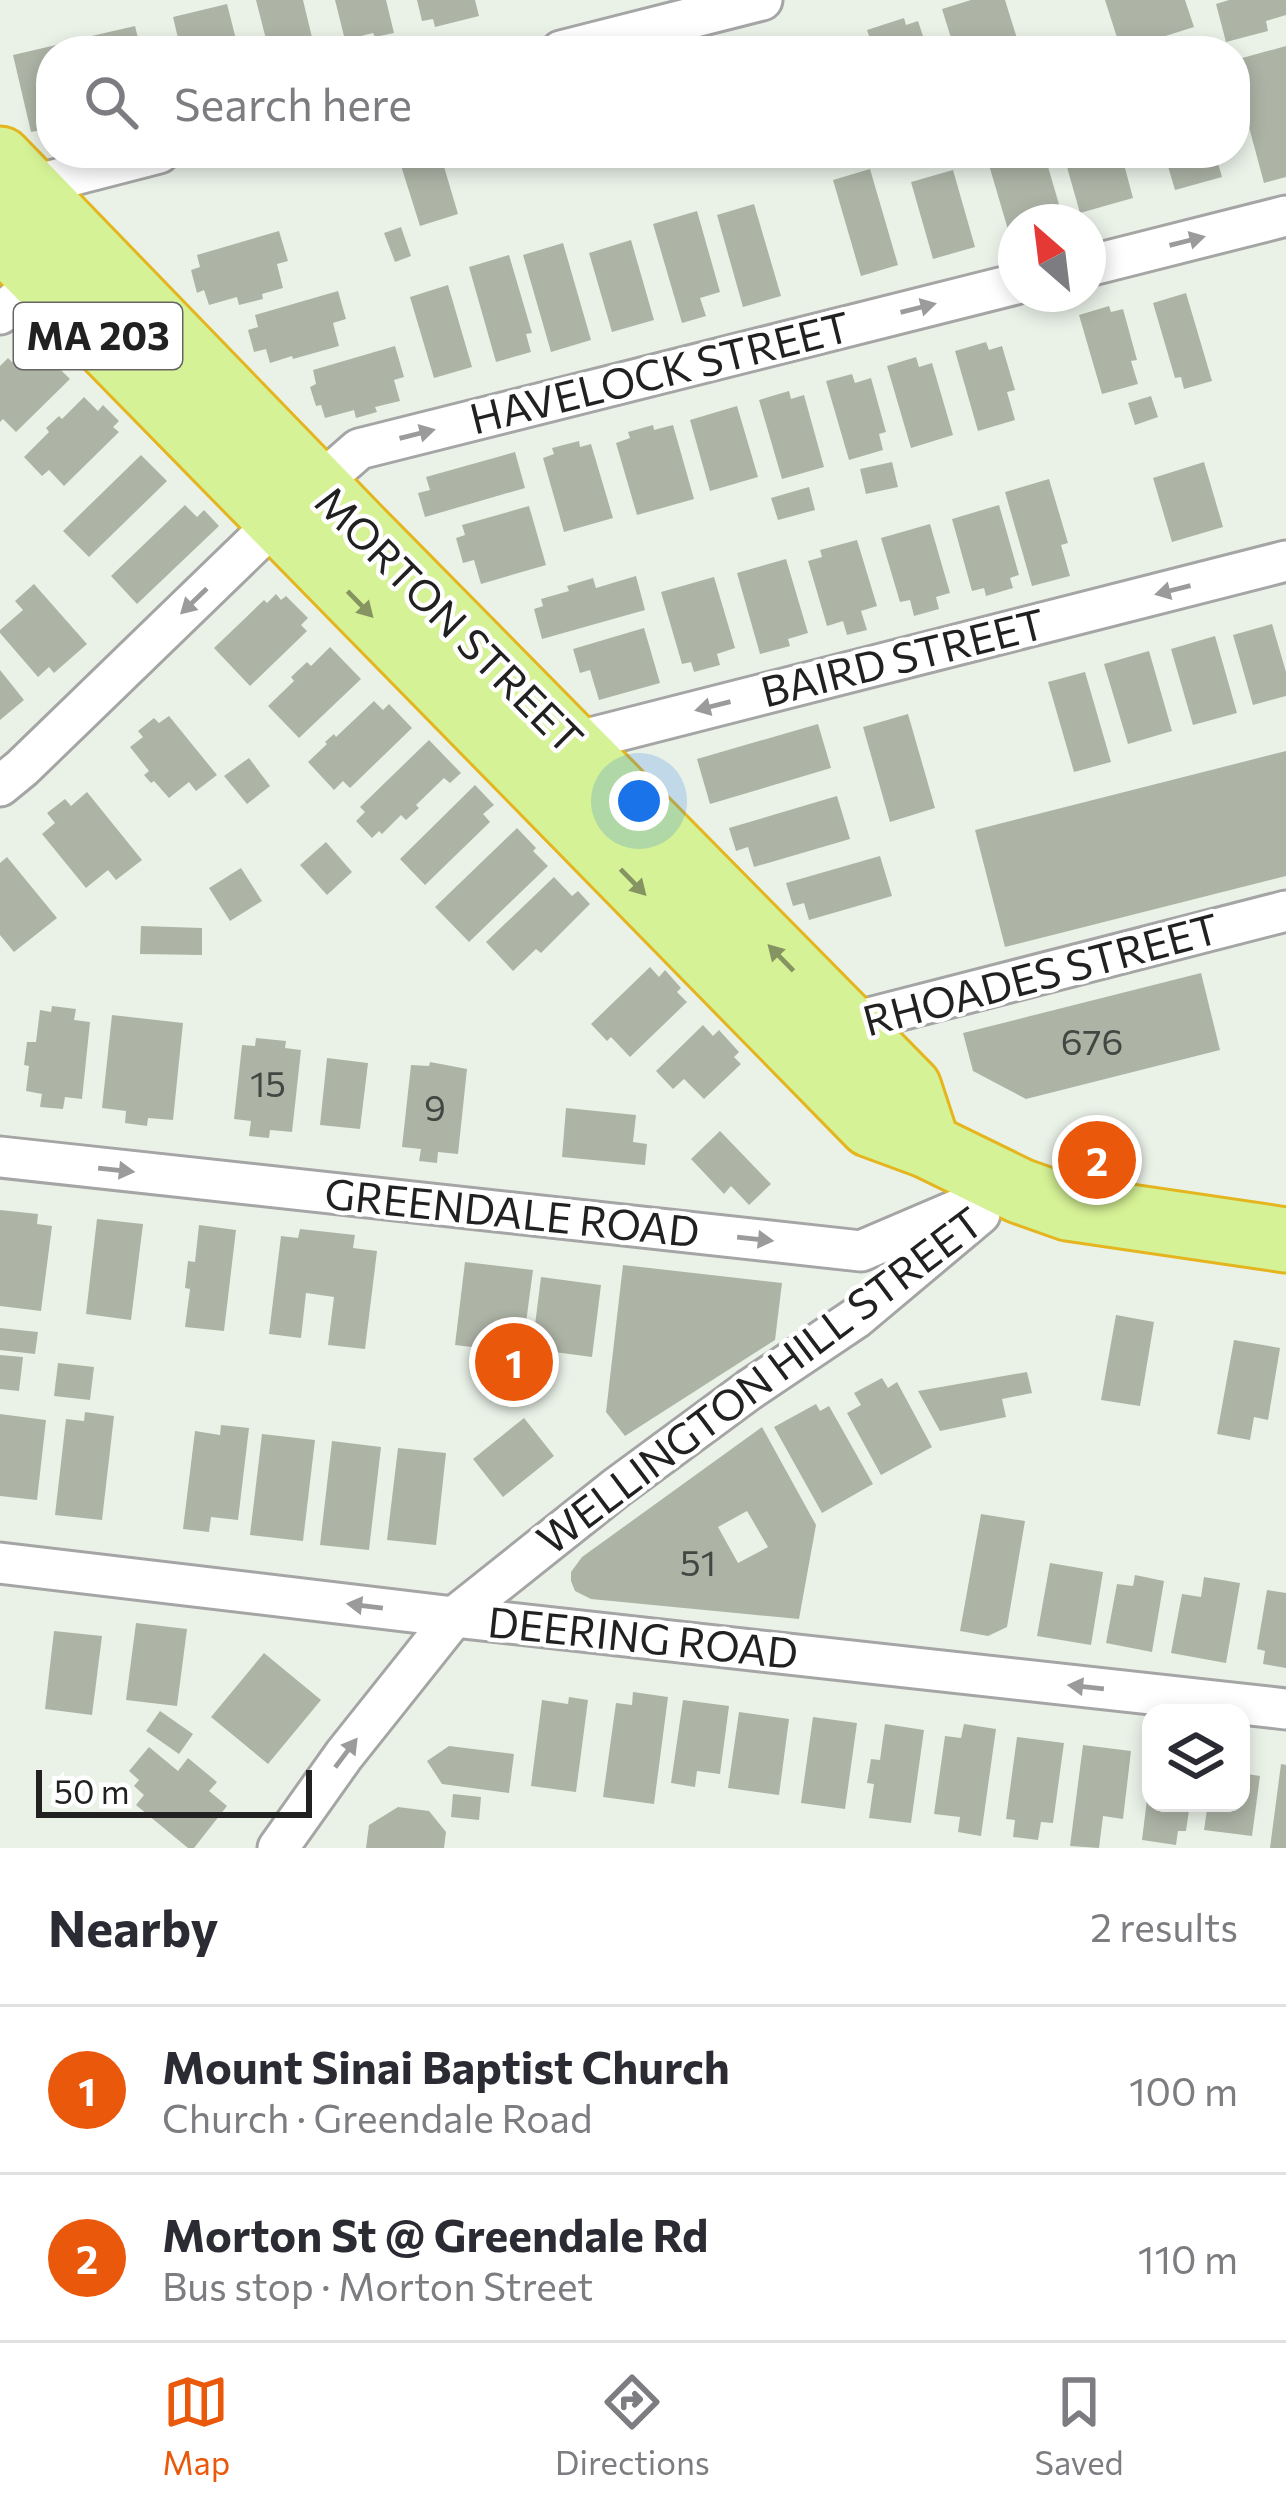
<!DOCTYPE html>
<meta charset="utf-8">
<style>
:root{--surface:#fff;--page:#f7f7f7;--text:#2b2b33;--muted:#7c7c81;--line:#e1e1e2;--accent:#ea580c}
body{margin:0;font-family:Commissioner,sans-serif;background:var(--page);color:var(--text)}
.controls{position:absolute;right:36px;bottom:36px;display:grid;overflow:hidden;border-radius:24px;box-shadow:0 6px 18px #0003}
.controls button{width:108px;height:108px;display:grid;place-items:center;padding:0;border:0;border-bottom:3px solid var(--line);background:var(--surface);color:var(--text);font:60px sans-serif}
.compass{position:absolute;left:998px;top:204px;width:108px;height:108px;border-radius:50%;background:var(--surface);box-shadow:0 6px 18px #0003;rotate:332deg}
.scale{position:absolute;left:36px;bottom:30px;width:276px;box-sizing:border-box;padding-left:12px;border:6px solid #212121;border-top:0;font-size:33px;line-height:42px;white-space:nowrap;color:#212121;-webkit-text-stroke:9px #fff;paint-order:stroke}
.you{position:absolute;left:639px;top:801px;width:42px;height:42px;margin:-30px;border:9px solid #fff;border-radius:50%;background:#1a73e8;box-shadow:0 0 0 18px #1a73e833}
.badge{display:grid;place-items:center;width:78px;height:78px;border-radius:50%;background:var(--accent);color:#fff;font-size:39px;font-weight:700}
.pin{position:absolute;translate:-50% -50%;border:6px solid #fff;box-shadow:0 3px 12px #0006}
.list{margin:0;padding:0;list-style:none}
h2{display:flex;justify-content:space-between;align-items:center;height:156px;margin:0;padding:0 48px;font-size:51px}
h2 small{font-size:39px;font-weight:400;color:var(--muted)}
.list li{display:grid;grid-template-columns:78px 1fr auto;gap:36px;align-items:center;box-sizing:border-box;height:168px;padding:0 48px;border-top:3px solid var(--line)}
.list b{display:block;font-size:45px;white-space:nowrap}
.list p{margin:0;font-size:39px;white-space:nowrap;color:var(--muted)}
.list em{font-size:39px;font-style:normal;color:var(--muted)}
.icon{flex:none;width:66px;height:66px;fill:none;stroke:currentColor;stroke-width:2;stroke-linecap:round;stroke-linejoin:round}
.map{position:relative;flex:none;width:1286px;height:1848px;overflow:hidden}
.search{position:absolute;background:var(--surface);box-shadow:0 6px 18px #0003;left:36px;right:36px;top:36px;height:132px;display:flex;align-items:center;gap:30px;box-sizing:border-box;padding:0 42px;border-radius:48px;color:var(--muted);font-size:45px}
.sheet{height:492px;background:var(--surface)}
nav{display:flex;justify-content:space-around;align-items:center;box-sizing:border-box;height:168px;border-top:3px solid var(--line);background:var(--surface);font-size:33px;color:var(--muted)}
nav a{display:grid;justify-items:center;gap:6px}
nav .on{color:var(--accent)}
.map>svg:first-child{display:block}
.building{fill:#adb4a6;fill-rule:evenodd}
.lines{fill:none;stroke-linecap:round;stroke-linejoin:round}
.minor-casing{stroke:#a5a5a5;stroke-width:45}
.trunk-casing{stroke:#e5b51f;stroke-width:69}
.minor{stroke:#fff;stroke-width:39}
.trunk{stroke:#d6f296;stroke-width:63}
.oneway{fill:#9b9b9b}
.oneway2{fill:#859461}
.labels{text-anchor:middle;stroke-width:9;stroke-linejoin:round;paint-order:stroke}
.number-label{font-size:36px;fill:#444642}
.shield{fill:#fff;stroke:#646464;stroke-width:3}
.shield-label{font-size:39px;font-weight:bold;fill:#212121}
.street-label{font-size:42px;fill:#212121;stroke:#fff}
</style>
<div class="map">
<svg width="1286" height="1848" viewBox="0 0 1286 1848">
<rect width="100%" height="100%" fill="#eaf2e8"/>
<g class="building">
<polygon points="256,0 303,0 315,50 269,51"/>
<polygon points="335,0 386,0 394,33 375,37 373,33 345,40"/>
<polygon points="417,0 475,0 479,16 435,27 433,19 422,21"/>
<polygon points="971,0 1005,0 1021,51 984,51 982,44 955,51 942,9"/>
<polygon points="1105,0 1185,0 1194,27 1121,50"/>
<polygon points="1229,0 1286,0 1286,15 1266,21 1268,31 1226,42 1216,4"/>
<polygon points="227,4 239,51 181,51 173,17"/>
<polygon points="904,18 906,25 918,21 928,51 874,51 867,30"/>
<polygon points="135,26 141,51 86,51 83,38"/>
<polygon points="830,37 835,51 787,51 787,50"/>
<polygon points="69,42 71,51 51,51 51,139 45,140 42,130 31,132 13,55"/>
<polygon points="1286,46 1286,177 1264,183 1235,75 1235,60"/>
<polygon points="397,153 440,153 458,214 420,226"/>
<polygon points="1028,153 1044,153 1063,218 1049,222 1016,222 1016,231 1009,233 989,165"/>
<polygon points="1063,153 1121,153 1133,198 1080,213"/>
<polygon points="1164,153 1215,153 1222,177 1175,190"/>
<polygon points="870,169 898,265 861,276 833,180"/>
<polygon points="953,170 975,247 933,259 911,182"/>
<polygon points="754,204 781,296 743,307 717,215"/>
<polygon points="697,211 720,292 700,298 706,316 682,323 653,224"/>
<polygon points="401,227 411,256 395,262 384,233"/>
<polygon points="279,231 288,261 277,264 283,288 262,294 263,299 239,305 237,297 209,305 204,290 197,293 191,270 200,267 197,255"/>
<polygon points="631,240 654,320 612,332 589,253"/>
<polygon points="563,243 591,340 551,352 523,255"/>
<polygon points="509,255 532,333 526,334 531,352 496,362 469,267"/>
<polygon points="448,285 472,367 434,378 410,297"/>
<polygon points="338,291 346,319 333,323 339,346 293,359 292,356 270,363 266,349 254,352 248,330 258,327 255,315"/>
<polygon points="1186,293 1212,381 1184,389 1181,377 1175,378 1153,303"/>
<polygon points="1109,306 1111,312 1123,309 1137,360 1131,361 1138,384 1102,394 1079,315"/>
<polygon points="34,341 47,354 51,349 64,363 59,368 70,379 16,432 3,419 0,422 0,366 8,358 12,362"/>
<polygon points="986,342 989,350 1002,346 1015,390 1007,392 1015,420 978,431 955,351"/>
<polygon points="395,346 404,377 394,380 400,401 375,407 377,412 356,418 354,410 325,418 321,405 316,406 310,387 316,384 313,370"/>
<polygon points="916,357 919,367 932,363 953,435 911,448 887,366"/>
<polygon points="852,374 855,383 871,378 886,432 879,434 883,450 849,460 826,381"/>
<polygon points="789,391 791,399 804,395 824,467 782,479 759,400"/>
<polygon points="1151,396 1158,417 1135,425 1128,403"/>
<polygon points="84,397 98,411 103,405 119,421 113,427 119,432 64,486 49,470 42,476 24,457 49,432 46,428 59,416 62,419"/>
<polygon points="737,406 758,477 710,491 690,420"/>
<polygon points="653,425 654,430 673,425 694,499 637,515 616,443 630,438 628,432"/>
<polygon points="579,441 580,447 591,444 613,518 564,532 543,458 554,454 552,448"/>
<polygon points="515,452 525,488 425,517 418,493 430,490 426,477"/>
<polygon points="141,455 167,481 89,557 63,531"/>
<polygon points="892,462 898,487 866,494 860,469"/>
<polygon points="1204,462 1223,527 1172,542 1153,478"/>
<polygon points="1049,479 1068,543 1061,545 1070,576 1032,586 1005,492"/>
<polygon points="809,487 815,510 778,520 771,498"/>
<polygon points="185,505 197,517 204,510 219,526 137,604 111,576"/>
<polygon points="999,505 1019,575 1010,578 1013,588 986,596 984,588 972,591 952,519"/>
<polygon points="529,506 546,565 481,584 474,560 463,563 456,538 465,535 462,525"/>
<polygon points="930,524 950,593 936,597 939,609 914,616 910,600 900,602 881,538"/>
<polygon points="857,540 877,606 861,611 867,630 847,635 843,621 827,626 808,561 822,557 820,550"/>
<polygon points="786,559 808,633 788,639 790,646 760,654 737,573"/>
<polygon points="636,576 645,610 542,639 534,609 543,606 541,599 569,591 567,586 593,578 596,588"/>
<polygon points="714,577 735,648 717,654 720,665 694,672 691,662 682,664 661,592"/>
<polygon points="34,584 87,644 54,673 49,667 38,677 0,633 0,630 23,610 15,601"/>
<polygon points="276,594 281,600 286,596 308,618 301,625 307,631 250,686 214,648 264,600 267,603"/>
<polygon points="1272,624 1286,672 1286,696 1253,705 1233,635"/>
<polygon points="644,628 660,683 599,700 590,670 580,673 573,649"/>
<polygon points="1215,636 1237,713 1193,725 1171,649"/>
<polygon points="330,647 361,679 299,738 268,706 294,681 291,677 307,662 311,666"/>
<polygon points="1149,651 1172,731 1128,744 1104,664"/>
<polygon points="0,670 24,700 0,720"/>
<polygon points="1085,672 1111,762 1074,772 1048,682"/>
<polygon points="374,701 383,710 389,704 412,728 350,788 343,781 334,790 308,762 327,744 325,742 334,734 336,737"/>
<polygon points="908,714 935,808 890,822 863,727"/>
<polygon points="169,716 217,775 196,791 189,782 169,798 154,781 151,783 144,775 149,771 130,747 143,737 138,731 154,718 159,723"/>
<polygon points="818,724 831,768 710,804 697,759"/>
<polygon points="429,740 461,773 450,783 444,778 416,805 419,808 406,820 401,815 382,834 379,831 372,838 356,821 365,812 360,807"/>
<polygon points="1286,751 1286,876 1005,947 975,830"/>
<polygon points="249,758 270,786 247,804 224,776"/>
<polygon points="475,785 494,805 483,814 490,822 425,885 400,859"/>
<polygon points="87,792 142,860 116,880 108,870 86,888 42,834 55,823 47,813 65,799 71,806"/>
<polygon points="837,796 850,839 754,867 748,847 736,851 729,828"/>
<polygon points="517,828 536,848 533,851 548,866 469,942 435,907"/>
<polygon points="326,842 352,872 327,895 300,865"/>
<polygon points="880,856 892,896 809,920 804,903 793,906 786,883"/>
<polygon points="7,857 57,918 14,952 0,935 0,863"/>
<polygon points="241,868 262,901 230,921 209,888"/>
<polygon points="554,877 572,896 578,891 590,904 541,953 536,949 513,971 486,942"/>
<polygon points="141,926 202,928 202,955 140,954"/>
<polygon points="650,967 659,977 665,970 681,988 677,992 687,1002 630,1057 611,1037 607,1041 591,1024"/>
<polygon points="1201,973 1220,1050 1026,1099 973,1071 963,1033"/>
<polygon points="52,1006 76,1009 74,1020 90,1022 82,1099 65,1097 63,1109 40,1107 42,1094 26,1091 29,1066 24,1065 27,1042 36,1042 40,1010 51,1012"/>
<polygon points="112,1015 183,1023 173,1120 148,1118 147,1126 125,1123 126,1111 102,1108"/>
<polygon points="703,1025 713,1036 719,1030 739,1052 734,1057 741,1064 704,1099 684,1079 673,1089 656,1071"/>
<polygon points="256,1038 286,1041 285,1048 301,1050 292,1132 270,1130 269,1138 249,1136 251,1121 234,1119 242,1045 255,1046"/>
<polygon points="327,1058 368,1063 360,1129 320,1125"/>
<polygon points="430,1062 467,1069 458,1154 438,1152 437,1163 419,1161 421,1149 402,1147 411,1065 429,1066"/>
<polygon points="566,1108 636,1115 633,1142 647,1144 645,1165 562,1157"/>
<polygon points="720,1131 771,1184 749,1205 731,1186 724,1194 691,1159"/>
<polygon points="0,1210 38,1214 37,1224 52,1226 41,1311 0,1306"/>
<polygon points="97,1219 143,1224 131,1320 86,1314"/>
<polygon points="199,1225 236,1230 224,1331 185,1327 190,1289 185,1288 188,1261 195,1262"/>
<polygon points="300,1229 355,1235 353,1248 377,1251 365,1349 328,1345 334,1297 306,1293 301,1338 269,1334 281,1236 298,1238"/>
<polygon points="465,1262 533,1270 522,1353 455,1345"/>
<polygon points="623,1265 782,1283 775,1340 625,1436 606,1412"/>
<polygon points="541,1277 601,1285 592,1357 532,1349"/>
<polygon points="1116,1315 1154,1322 1140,1406 1101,1400"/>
<polygon points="0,1328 38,1332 35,1354 0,1350"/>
<polygon points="1234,1340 1280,1348 1268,1420 1254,1417 1250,1440 1217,1434"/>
<polygon points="0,1355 23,1357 19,1391 0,1389"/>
<polygon points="58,1363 94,1367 90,1400 54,1396"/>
<polygon points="1027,1372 1032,1393 1002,1399 1006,1417 940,1431 918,1391"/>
<polygon points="882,1378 888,1388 897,1382 932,1447 881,1475 847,1413 861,1405 854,1393"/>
<polygon points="816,1404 820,1411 829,1406 873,1484 822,1513 774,1427"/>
<polygon points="85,1412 114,1416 102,1520 55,1515 66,1419 84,1421"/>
<polygon points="0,1414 46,1420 37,1500 0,1496"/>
<polygon points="524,1418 554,1456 503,1497 473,1459"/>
<polygon points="221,1425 249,1428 238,1520 211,1517 209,1532 183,1529 195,1431 220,1435"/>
<path d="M762 1427 816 1525 799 1619 591 1599 575 1591 571 1581V1572L582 1557ZM747 1511 768 1547 738 1563 718 1527Z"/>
<polygon points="262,1434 315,1440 303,1541 250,1535"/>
<polygon points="332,1441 381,1447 369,1550 320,1545"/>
<polygon points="398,1448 446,1453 436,1545 387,1540"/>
<polygon points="981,1514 1025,1521 1007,1627 988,1636 960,1631"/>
<polygon points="1050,1563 1103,1572 1091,1645 1037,1636"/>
<polygon points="1135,1575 1164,1581 1152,1652 1106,1643 1117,1584 1133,1586"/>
<polygon points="1204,1577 1240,1583 1226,1663 1171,1653 1182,1594 1201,1597"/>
<polygon points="1267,1590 1286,1593 1286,1668 1263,1664 1265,1651 1257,1649"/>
<polygon points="136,1623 187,1629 177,1706 126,1700"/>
<polygon points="54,1631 102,1636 92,1715 45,1709"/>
<polygon points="264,1653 321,1700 268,1764 211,1717"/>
<polygon points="633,1692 668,1697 654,1804 603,1797 616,1703 632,1705"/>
<polygon points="569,1697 588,1700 576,1792 531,1786 542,1700 568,1704"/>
<polygon points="683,1700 729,1706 720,1774 697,1771 695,1787 671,1783"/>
<polygon points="160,1711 193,1734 179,1754 146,1731"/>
<polygon points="739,1712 789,1719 779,1795 728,1788"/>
<polygon points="813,1717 857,1723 845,1809 801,1803"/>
<polygon points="885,1724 924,1730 911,1823 869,1818 874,1784 867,1783 871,1759 880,1760"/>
<polygon points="964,1724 996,1729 981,1836 958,1832 960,1817 934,1814 945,1736 961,1738"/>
<polygon points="1017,1737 1064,1743 1053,1823 1041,1822 1038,1840 1013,1837 1015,1820 1006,1819"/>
<polygon points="1083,1745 1131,1751 1123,1819 1103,1816 1099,1848 1070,1846"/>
<polygon points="449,1746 514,1754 509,1793 442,1784 427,1761"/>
<polygon points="149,1747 178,1771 188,1758 217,1782 209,1791 227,1806 194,1848 188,1848 136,1805 144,1795 134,1786 139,1780 129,1771"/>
<polygon points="1281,1764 1286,1765 1286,1848 1270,1848"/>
<polygon points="1241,1773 1260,1776 1252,1836 1204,1830 1208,1803 1241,1803"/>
<polygon points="1148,1791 1151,1791 1151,1803 1190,1803 1186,1831 1178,1831 1176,1845 1142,1840"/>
<polygon points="453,1794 481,1797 479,1820 451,1817"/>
<polygon points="398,1807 429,1811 446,1832 444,1848 366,1848 369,1825"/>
</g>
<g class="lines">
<defs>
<g id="minor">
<polyline points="561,51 762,0"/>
<polyline points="27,187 159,153"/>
<polyline points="1088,266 1286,216"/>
<polyline points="0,314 56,268"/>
<polyline points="557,756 571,743 1286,561"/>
<polyline points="0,786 22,768 278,520 359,449 1016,284"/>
<polyline points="836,1034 846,1024 1286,911"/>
<polyline points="0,1157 861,1251 1011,1187"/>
<polyline points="0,1563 454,1617 1286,1709"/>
<polyline points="278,1848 344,1755 454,1617 616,1488 749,1390 856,1318 980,1214"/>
</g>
<g id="trunk">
<polyline points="0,159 355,526 909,1088 928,1146"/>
<polyline points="0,236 871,1125 928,1146 1020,1191 1068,1208 1286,1240"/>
</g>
</defs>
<use href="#minor" class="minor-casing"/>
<use href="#trunk" class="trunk-casing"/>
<use href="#minor" class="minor"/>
<use href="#trunk" class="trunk"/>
</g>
<defs><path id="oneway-solid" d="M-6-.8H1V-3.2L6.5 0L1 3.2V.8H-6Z" transform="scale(3)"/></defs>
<g class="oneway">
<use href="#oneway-solid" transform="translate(1187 241) rotate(-14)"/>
<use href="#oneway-solid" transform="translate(918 308) rotate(-14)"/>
<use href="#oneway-solid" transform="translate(417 434) rotate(-14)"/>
<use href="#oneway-solid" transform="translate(1173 590) rotate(166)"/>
<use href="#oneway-solid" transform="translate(194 601) rotate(136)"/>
<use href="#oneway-solid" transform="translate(713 706) rotate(166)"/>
<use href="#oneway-solid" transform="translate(116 1170) rotate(6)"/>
<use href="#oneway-solid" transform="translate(755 1239) rotate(6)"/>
<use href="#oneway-solid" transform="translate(365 1606) rotate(-173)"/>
<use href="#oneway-solid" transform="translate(1086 1687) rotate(-174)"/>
<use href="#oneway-solid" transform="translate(346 1753) rotate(-53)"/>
</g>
<g class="oneway2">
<use href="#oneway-solid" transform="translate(360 604) rotate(46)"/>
<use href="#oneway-solid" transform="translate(633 882) rotate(46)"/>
<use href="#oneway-solid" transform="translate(781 958) rotate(-134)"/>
</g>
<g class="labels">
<g class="number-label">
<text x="1092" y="1055">676</text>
<text x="268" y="1097">15</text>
<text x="435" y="1121">9</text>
<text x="698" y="1576">51</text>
</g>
<rect class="shield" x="14" y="303" width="168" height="66" rx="9"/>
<g class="shield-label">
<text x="98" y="350">MA 203</text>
</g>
<g class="street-label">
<text transform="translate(660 373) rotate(-14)" y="15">HAVELOCK STREET</text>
<text transform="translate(449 620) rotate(45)" y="15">MORTON STREET</text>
<text transform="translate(903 658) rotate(-14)" y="15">BAIRD STREET</text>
<text transform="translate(1041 975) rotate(-15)" y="15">RHOADES STREET</text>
<text transform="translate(512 1213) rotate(6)" y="15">GREENDALE ROAD</text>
<text transform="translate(760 1381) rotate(-37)" y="15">WELLINGTON HILL STREET</text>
<text transform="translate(643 1638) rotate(6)" y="15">DEERING ROAD</text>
</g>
</g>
</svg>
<div class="controls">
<button><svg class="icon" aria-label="layers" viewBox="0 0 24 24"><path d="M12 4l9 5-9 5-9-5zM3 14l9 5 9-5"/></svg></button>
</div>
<svg class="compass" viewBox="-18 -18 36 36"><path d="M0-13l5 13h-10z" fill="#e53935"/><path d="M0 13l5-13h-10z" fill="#7c7c81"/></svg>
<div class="scale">50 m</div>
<div class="you"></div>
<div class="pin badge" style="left:514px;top:1362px">1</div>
<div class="pin badge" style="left:1097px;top:1160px">2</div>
<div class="search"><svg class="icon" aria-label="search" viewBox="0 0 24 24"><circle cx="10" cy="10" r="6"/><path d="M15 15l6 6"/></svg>Search here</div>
</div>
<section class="sheet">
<h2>Nearby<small>2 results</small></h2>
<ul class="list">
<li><span class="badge">1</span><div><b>Mount Sinai Baptist Church</b><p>Church · Greendale Road</p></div><em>100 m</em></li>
<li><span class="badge">2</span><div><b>Morton St @ Greendale Rd</b><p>Bus stop · Morton Street</p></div><em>110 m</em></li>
</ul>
</section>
<nav>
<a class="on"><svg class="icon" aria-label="map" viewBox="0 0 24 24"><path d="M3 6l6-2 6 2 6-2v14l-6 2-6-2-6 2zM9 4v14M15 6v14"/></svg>Map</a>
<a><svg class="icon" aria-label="directions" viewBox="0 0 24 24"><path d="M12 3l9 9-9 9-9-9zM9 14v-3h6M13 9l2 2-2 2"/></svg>Directions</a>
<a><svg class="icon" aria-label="saved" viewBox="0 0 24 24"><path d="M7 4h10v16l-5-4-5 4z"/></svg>Saved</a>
</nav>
